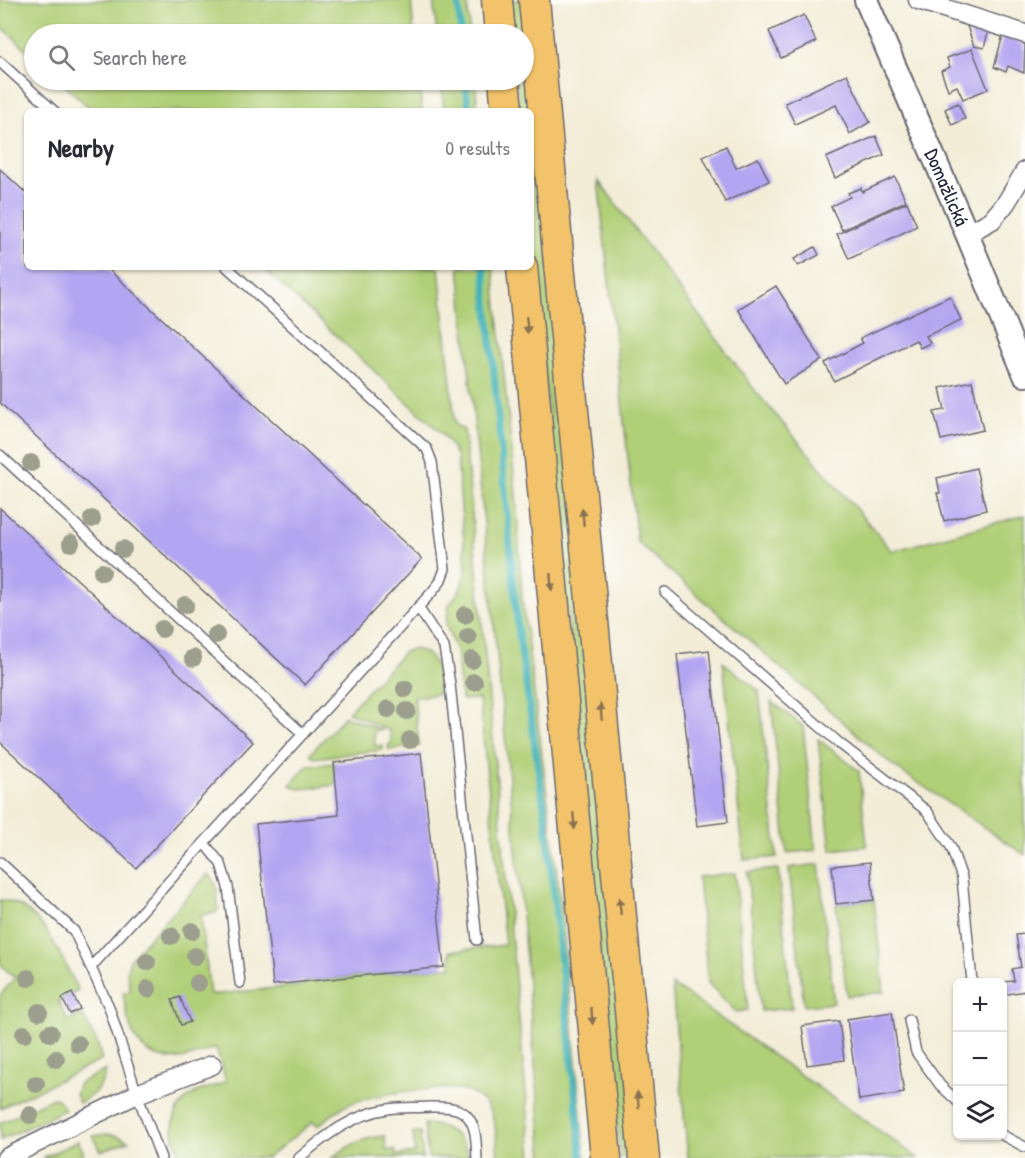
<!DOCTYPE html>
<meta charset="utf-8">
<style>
:root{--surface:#fff;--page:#f7f7f7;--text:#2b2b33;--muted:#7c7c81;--line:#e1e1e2}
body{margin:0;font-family:"Patrick Hand",sans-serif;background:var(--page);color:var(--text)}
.controls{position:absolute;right:18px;bottom:18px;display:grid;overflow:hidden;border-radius:9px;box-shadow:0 2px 4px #0004}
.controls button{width:54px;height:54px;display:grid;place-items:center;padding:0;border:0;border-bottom:2px solid var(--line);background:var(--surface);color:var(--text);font:30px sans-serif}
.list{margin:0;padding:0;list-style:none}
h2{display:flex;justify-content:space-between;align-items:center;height:78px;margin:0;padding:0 24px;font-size:26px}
h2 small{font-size:20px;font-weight:400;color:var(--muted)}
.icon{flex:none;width:33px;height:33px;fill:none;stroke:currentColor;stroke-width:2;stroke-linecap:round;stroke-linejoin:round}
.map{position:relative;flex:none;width:1025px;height:1158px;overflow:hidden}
.search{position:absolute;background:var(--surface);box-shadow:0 2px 4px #0004;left:24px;top:24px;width:510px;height:66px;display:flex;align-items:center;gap:15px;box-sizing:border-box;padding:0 21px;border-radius:33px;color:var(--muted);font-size:22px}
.panel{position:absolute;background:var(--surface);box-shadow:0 2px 4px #0004;left:24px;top:108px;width:510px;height:162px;border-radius:9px}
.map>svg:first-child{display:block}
.green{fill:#b0cf77;stroke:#697859;stroke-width:1.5}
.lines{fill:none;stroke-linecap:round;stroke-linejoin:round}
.stream{stroke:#42b3b9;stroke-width:7}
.building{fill:#b2a5f1}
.service-casing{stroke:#6b6972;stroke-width:12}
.minor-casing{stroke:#6b6972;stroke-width:21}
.tertiary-casing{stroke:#6b6972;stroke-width:26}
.trunk-casing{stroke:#6b6972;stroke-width:33}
.service{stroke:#fff;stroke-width:9}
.minor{stroke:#fff;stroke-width:18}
.tertiary{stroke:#fff;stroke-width:22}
.trunk{stroke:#f2c36a;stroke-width:30}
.tree{fill:#9c9f8d}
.oneway{fill:#8a7252}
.labels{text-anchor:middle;stroke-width:4.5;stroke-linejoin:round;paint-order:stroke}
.street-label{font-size:20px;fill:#22223b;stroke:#fdfcf7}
</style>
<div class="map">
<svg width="1025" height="1158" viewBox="0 0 1025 1158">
<rect width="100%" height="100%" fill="#fdfcf7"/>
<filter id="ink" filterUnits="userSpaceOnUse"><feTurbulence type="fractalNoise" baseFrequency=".0167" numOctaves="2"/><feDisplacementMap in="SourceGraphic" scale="12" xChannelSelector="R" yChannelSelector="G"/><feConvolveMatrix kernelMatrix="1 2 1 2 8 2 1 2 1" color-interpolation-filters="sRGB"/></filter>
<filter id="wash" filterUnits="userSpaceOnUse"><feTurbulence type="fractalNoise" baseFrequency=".008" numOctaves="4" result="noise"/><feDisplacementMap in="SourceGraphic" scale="24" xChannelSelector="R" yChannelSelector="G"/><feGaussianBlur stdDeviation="1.35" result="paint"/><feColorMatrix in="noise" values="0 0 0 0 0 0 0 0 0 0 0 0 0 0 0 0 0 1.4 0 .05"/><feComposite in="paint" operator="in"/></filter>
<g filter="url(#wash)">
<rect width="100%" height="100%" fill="#f3edd8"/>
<g class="green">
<polygon points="0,0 411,0 414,34 34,34 34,57 0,25"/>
<polygon points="433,0 467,0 470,34 437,34"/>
<polygon points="509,0 522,0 637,1158 620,1158 531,234 531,111 519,111 516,80 524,80 524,34 512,34"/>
<polygon points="59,80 419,80 422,111 93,111"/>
<polygon points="441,80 475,80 478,111 444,111"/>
<polygon points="598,180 757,393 892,551 1025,515 1025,855 892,765 637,542"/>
<path d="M262 267H439L455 424 464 430 532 1158H498C496 1139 498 1116 483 1101 478 1096 470 1092 462 1090 438 1085 365 1095 343 1107 334 1112 326 1120 317 1126L313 1122 267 1158H183C167 1135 170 1108 195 1093 204 1088 216 1086 226 1082L216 1048C204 1051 192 1057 180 1059 174 1060 167 1059 161 1057 130 1049 128 1020 123 993L130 991 127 971 130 959 208 874C219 881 217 898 218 910L215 913 201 915 210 995 304 985V982L444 967H451L450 951 505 945 479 699 463 700 461 698 457 653 446 625 449 605 461 588 466 568 457 457 449 443 441 433Z"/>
<polygon points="459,267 493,267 516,494 522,598 562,912 585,1158 543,1158 519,880"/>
<path d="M412 649C436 651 440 673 438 694L414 697 419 746 389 750 388 745 391 744 390 731 348 712 404 652Z"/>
<polygon points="723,662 759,691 777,857 744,860"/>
<polygon points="771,701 803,726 816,850 787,853"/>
<polygon points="345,716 381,730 374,731 375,746 383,745 383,750 314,758 310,754"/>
<polygon points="818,739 859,771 867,846 831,850"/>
<polygon points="334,763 336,785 300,789 290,785 307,766"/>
<polygon points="819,864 834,1003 804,1006 789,868"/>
<polygon points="778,869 792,1008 761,1011 747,872"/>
<polygon points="735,873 748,1010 736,1012 708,983 698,877"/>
<path d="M0 900C42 903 62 959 78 990L58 1001 68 1021 82 1014 97 1042 102 1060 0 1108V995L15 978 0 964Z"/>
<polygon points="874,900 884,992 847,996 836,904"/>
<polygon points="672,985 686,994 918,1158 688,1158"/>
<path d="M106 1070C103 1087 94 1095 79 1103L75 1093 79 1083Z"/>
<polygon points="53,1098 58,1099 65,1110 0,1140 0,1123"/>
<path d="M424 1124C446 1124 464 1136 469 1158H428Z"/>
<path d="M420 1132 423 1158H332C349 1145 364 1137 385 1136L386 1150H395L396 1155 415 1153 413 1133Z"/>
<polygon points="106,1134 115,1135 129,1141 101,1151 93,1136"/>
<polygon points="78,1141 83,1151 83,1158 42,1158"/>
</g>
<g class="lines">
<g class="stream">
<polyline points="458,0 461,34"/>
<polyline points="465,80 469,111"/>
<polyline points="484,267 518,629 546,822 582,1158"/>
</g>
</g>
<g id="blocks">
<g class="building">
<polygon points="804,15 816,42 781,58 769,31"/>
<polygon points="966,23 989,29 984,48 974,46"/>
<polygon points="1003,35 1025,44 1024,73 1008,66 1006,72 994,67"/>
<polygon points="972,49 988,89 963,99 957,86 948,90 941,71 950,67 947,58"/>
<polygon points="847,74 870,122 850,134 836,105 795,124 785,103"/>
<polygon points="958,103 965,119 952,125 945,109"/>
<polygon points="876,136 884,155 835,178 826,158"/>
<polygon points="726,146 736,168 758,158 769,181 725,202 703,157"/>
<polygon points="0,169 27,194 27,267 106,267 422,559 305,685 0,403"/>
<polygon points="895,177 906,201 842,230 831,206 850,197 848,193 861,188 862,192"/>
<polygon points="907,202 917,226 849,259 837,234"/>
<polygon points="815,247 819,255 798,266 794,259"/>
<polygon points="776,286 822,360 784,384 738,309"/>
<polygon points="950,296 961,320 926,336 930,343 920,348 916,340 834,381 825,363 863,343 860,338"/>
<polygon points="972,381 983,430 941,440 934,412 945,410 940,388"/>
<polygon points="976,468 986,510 944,521 937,493 940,493 937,478"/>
<polygon points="0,508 253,742 136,868 0,742"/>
<polygon points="709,650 728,822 697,826 677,654"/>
<polygon points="421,753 444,967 273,985 256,824 339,815 334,763"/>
<polygon points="870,862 874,900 836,904 832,866"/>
<polygon points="1025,934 1025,991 1002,995 1002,982 1014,981 1012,969 1021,967 1016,935"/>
<polygon points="72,993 80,1009 70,1014 62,998"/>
<polygon points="180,997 190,1022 181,1025 172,1000"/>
<polygon points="892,1012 904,1093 859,1100 847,1019"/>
<polygon points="839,1021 844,1060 807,1065 802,1026"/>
</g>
</g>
</g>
<g filter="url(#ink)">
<use href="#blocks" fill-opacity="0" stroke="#6b6972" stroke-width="1.5"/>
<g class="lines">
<defs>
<g id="service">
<polyline points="0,62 54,111"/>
<polyline points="0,455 303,734"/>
<polyline points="665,592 839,743 927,811 951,847 962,878 972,982"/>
<polyline points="418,607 444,647 450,684 477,940"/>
<polyline points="204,843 221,864 228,887 240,983"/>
<polyline points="0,862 74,931 109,1007 137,1094 161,1158"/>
<polyline points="91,967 432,592 440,582 445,569 432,462 427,449 227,267"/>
<polyline points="909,1020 916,1052 940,1085 958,1102"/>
<polyline points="1002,1135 1025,1147"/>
<path d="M299 1158C325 1136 353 1114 388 1109 401 1107 416 1108 430 1107 443 1107 460 1106 468 1117 477 1128 476 1145 477 1158"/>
</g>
<g id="minor">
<polyline points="918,0 1025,34"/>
<polyline points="967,234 992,220 1006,203 1025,171"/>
<polyline points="6,1158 137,1094 212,1065"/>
</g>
<g id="tertiary">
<path id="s1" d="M866 0 967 234 1025 375"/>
</g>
<g id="trunk">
<polyline points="497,0 500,34"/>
<polyline points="534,0 644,1158"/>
<polyline points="504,80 507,111"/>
<polyline points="522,267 606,1158"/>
</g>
</defs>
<use href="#service" class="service-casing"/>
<use href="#minor" class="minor-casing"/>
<use href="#tertiary" class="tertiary-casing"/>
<use href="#trunk" class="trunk-casing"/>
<use href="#service" class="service"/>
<use href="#minor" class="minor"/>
<use href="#tertiary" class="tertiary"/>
<use href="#trunk" class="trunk"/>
</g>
<g class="tree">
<circle cx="31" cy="463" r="9"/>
<circle cx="92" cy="519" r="9"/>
<circle cx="71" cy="543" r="9"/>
<circle cx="123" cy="549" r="9"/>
<circle cx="102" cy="572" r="9"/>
<circle cx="185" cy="605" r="9"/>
<circle cx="465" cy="615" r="9"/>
<circle cx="162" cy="629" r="9"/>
<circle cx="216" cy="635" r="9"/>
<circle cx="468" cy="637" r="9"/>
<circle cx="193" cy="658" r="9"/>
<circle cx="472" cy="660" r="9"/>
<circle cx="474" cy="682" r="9"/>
<circle cx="405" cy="689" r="9"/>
<circle cx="388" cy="709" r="9"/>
<circle cx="407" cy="711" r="9"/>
<circle cx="410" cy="740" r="9"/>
<circle cx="192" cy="931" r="9"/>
<circle cx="171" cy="936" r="9"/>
<circle cx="195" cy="956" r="9"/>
<circle cx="147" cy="962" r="9"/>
<circle cx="28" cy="978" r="9"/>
<circle cx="198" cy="983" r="9"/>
<circle cx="148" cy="989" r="9"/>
<circle cx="39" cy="1012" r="9"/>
<circle cx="50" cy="1033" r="9"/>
<circle cx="24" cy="1034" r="9"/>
<circle cx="78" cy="1044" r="9"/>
<circle cx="56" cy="1059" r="9"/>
<circle cx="36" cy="1084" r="9"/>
<circle cx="30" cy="1115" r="9"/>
</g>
<defs><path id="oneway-solid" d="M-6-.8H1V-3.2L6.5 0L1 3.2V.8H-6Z" transform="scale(1.5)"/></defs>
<g class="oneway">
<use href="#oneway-solid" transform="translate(527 325) rotate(85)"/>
<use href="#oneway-solid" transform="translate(583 517) rotate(-95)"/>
<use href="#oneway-solid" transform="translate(551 582) rotate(85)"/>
<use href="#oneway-solid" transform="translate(601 712) rotate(-95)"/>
<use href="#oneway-solid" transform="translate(574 821) rotate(85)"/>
<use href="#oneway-solid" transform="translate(620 906) rotate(-95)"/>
<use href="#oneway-solid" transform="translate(592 1016) rotate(85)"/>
<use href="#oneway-solid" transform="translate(638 1100) rotate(-95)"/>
</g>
</g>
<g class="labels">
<g class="street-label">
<text dy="7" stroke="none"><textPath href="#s1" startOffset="204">Domažlická</textPath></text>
</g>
</g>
</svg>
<div class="controls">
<button>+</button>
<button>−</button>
<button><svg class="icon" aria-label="layers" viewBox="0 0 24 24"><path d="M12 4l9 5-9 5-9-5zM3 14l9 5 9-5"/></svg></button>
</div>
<div class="search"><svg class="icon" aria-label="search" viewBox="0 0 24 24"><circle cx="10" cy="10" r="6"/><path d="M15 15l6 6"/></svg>Search here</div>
<section class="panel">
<h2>Nearby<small>0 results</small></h2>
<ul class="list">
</ul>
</section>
</div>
